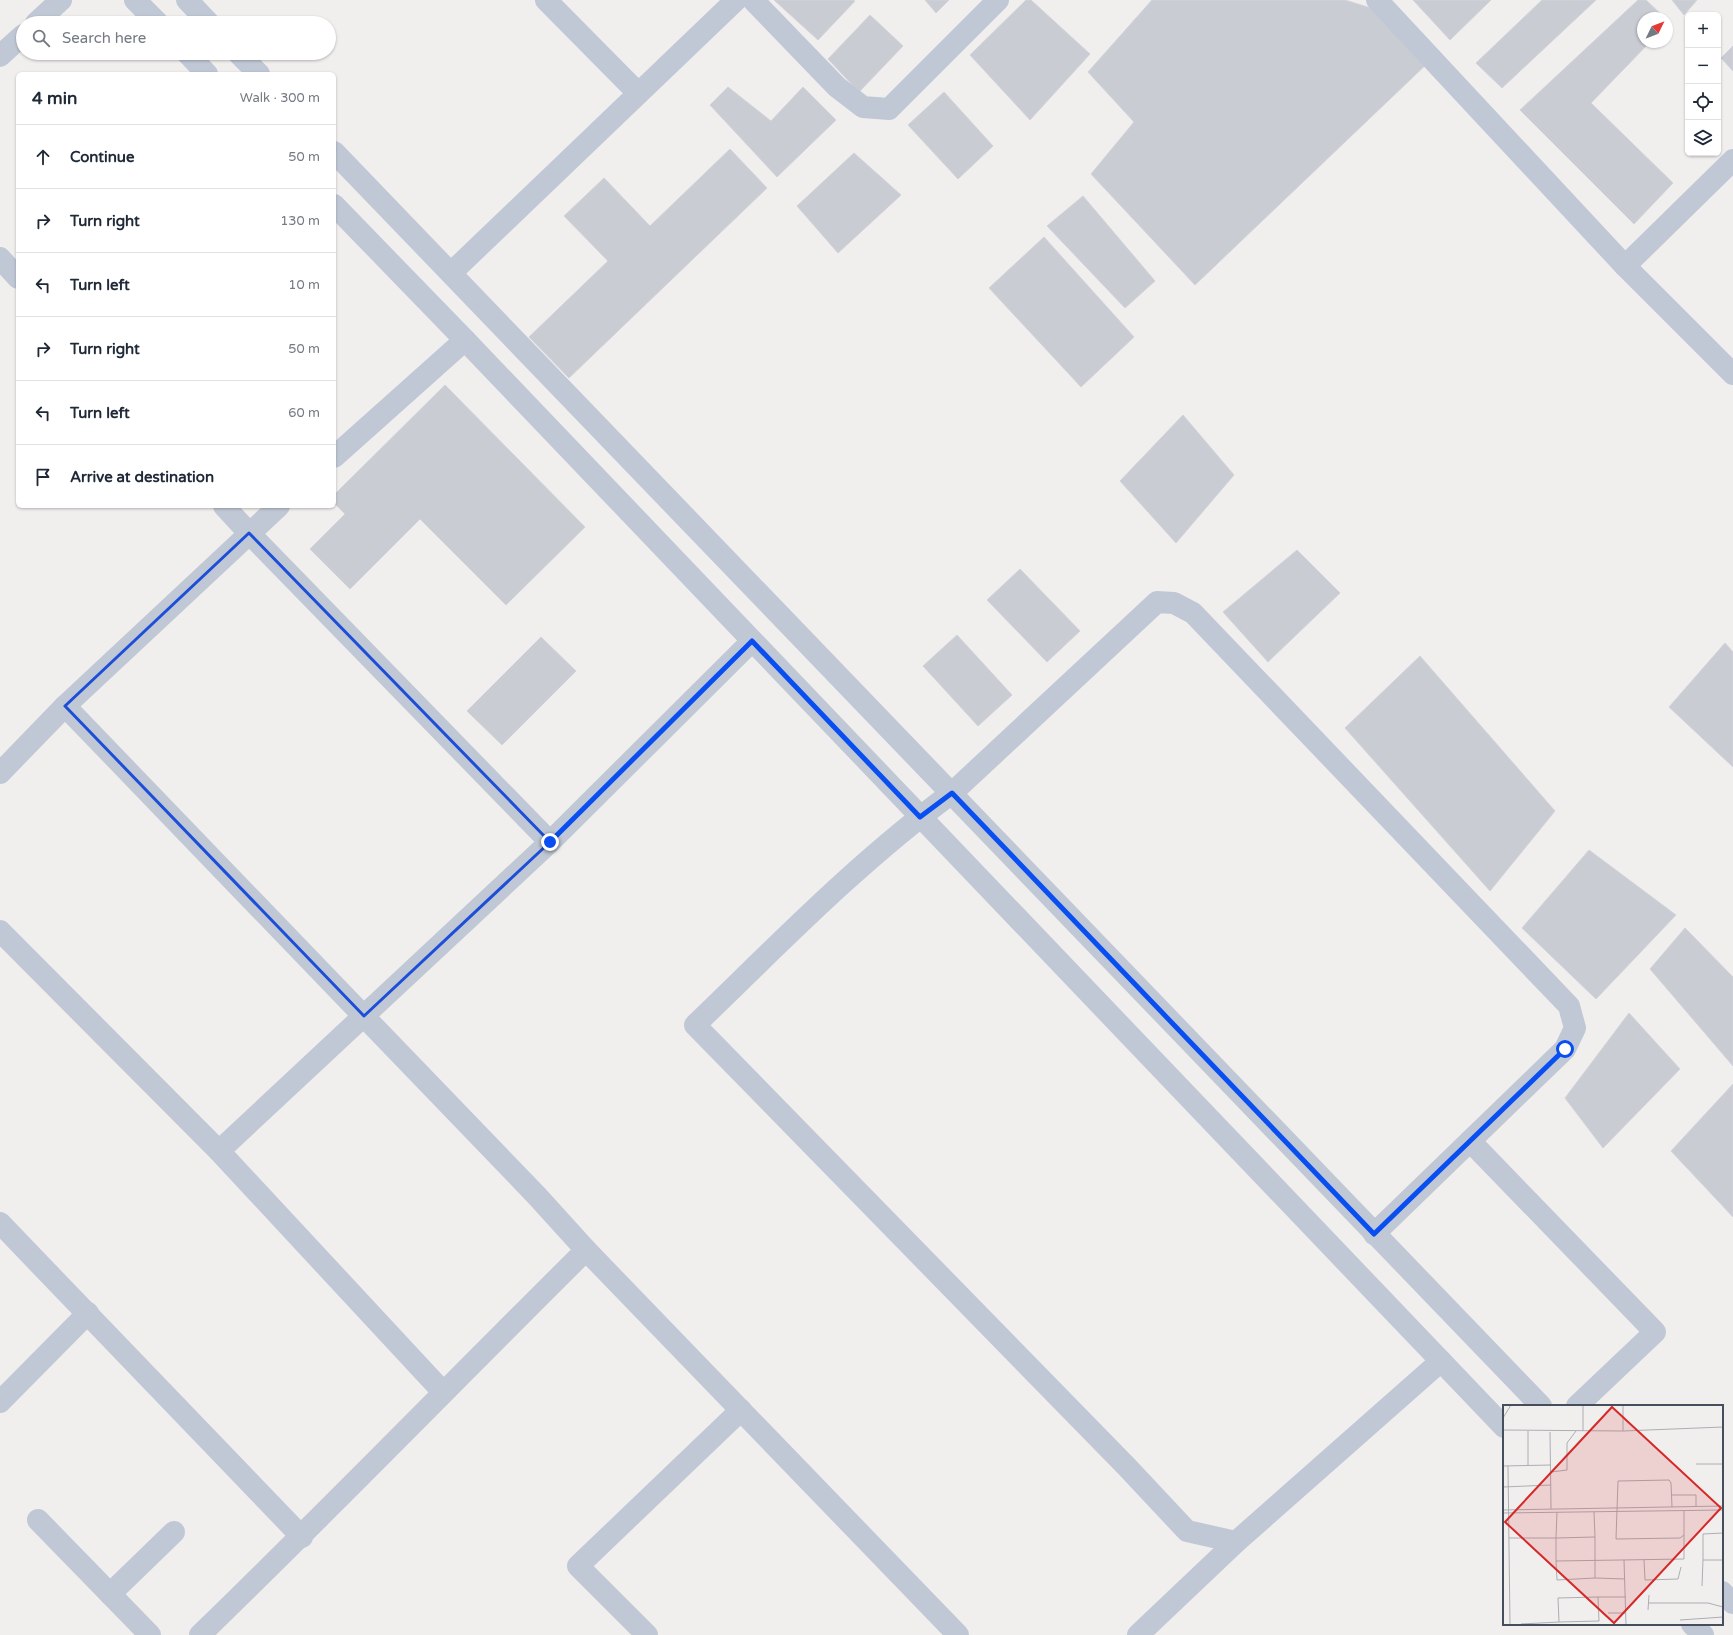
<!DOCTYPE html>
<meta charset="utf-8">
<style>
:root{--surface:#fff;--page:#f2f2f3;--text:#1f2937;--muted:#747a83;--line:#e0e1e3}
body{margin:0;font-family:"Varela Round",sans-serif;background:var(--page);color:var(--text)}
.controls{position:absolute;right:12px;top:12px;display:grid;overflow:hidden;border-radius:6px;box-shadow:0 1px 3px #0004}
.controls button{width:36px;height:36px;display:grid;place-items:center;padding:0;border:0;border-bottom:1px solid var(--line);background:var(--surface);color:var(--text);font:20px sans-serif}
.compass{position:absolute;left:1637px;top:12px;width:36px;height:36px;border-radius:50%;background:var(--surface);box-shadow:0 1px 3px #0004;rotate:47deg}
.stop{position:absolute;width:12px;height:12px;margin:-9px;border:3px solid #094ef0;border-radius:50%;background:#fff}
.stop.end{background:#094ef0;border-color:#fff;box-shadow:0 1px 4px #0008}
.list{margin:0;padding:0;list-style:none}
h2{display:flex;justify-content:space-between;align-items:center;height:52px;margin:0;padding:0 16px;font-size:17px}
h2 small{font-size:13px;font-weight:400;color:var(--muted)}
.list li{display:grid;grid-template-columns:26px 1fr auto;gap:12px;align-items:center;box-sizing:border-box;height:64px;padding:0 16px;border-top:1px solid var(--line)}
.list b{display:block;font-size:15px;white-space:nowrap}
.list em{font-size:13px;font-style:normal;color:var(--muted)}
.icon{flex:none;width:22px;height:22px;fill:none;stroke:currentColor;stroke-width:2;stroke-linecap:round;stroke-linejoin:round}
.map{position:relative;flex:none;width:1733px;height:1635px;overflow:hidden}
.search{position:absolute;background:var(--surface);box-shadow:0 1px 3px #0004;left:16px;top:16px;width:320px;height:44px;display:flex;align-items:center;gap:10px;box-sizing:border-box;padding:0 14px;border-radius:22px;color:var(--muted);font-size:15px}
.panel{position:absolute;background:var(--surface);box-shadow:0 1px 3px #0004;left:16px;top:72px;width:320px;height:436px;border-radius:6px}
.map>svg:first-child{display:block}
.building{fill:#caccd4;stroke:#d2d3da}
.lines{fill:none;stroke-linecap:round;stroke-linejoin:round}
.minor{stroke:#c0c8d5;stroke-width:22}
.route{stroke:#094ef0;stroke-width:5}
.marked{fill:none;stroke:#1d4ed8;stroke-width:3;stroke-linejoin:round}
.inset-road{fill:none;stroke:#acaeb4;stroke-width:1}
.view{fill:#d62828;fill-opacity:0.15;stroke:#d62828;stroke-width:2}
.inset-edge{fill:none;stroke:#454e5d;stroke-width:2}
</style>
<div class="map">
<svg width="1733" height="1635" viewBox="0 0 1733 1635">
<rect width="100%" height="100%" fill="#f1eeee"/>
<g class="building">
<polygon points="774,0 853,0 855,1 818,40"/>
<polygon points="925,0 949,0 936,13"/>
<polygon points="1026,0 1031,0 1090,54 1030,120 970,55"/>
<polygon points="1152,0 1345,0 1374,9 1432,59 1195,285 1091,174 1134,122 1088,72"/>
<polygon points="1413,0 1491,0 1450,40"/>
<polygon points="1542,0 1596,0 1502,88 1476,63"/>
<polygon points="1638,0 1646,0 1665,18 1643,18 1643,42 1650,42 1591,103 1673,183 1634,224 1520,110"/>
<polygon points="1672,0 1697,0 1684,15"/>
<polygon points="870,15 903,46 859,92 828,59"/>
<polygon points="1733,46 1733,71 1721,58"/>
<polygon points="728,87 771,121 803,87 836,120 777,177 710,105"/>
<polygon points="944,92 993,146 958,179 908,125"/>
<polygon points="730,149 767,188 569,378 529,337 608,261 564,216 604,178 650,226"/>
<polygon points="854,153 901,195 838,253 797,206"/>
<polygon points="1083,196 1155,281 1125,308 1047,226"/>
<polygon points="1044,237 1134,337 1081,387 989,288"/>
<polygon points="445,385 585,527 506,605 420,519 350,589 310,549 345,514 334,503 334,495"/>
<polygon points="1183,415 1234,475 1176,543 1120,481"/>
<polygon points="1297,550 1340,593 1268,662 1223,612"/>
<polygon points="1020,569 1080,631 1047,662 987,600"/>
<polygon points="957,635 1012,695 978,726 923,666"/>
<polygon points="541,637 576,671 502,745 467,711"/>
<polygon points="1725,643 1733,652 1733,767 1669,707"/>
<polygon points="1420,656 1555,811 1490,891 1345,728"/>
<polygon points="1589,850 1676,915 1596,999 1522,928"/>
<polygon points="1685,928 1733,977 1733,1066 1650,969"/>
<polygon points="1629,1013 1680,1069 1603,1148 1565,1098"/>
<polygon points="1733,1084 1733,1217 1671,1151"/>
</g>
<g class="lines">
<g class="minor">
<polyline points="135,0 158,23"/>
<polyline points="187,0 209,23"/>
<polyline points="546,0 638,93"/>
<polyline points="753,0 837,87 863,107 889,109 998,0"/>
<polyline points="1377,0 1625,266 1733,374"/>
<polyline points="36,23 61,0"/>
<polyline points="187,53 207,74"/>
<polyline points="238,53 259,74"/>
<polyline points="0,56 23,35"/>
<polyline points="334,152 1541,1406"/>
<polyline points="334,205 465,340 1504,1427"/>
<polyline points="0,258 18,278"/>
<polyline points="1625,266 1733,160"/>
<polyline points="451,273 736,0"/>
<polyline points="334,457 465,340"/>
<polyline points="65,706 537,1196 586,1250 958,1635"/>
<polyline points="0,773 65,706 279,506"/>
<polyline points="550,842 752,641"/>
<polyline points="0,931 219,1151 550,842 249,533 224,506"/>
<polyline points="1470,1141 1655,1332 1577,1406"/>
<polyline points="219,1151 443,1392"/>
<polyline points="0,1223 302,1537"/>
<polyline points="0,1402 88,1313"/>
<polyline points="38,1520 150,1635"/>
<path d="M1236 1542 1187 1531 1127 1467 695 1025C778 945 859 861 952 793L1157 602 1174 603 1193 613 1569 1006 1575 1028 1565 1049 1374 1234"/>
<polyline points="1722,1592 1733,1603"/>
<polyline points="110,1594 174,1532"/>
<polyline points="1692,1624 1703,1635"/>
<path d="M200 1635C331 1508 457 1378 586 1250"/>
<polyline points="647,1635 578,1566 741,1410"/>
<polyline points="1138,1635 1236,1542 1441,1361"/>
</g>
</g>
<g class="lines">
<polyline class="route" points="550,842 752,641 920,817 952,793 1374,1234 1565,1049"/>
</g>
<path class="marked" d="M249 533 550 842 364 1016 65 706Z"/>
<g transform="translate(1503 1405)">
<rect width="220" height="220" fill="#f1eeee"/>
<path class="inset-road" d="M80 0V26M120 0V26M0 13 8 0M0 25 120 26 220 22M25 26V60M47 27 48 104M193 59H220M0 61 48 60M5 61 7 220M48 67 64 65V38L73 26M0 82 48 80M169 90H193V102M169 102 168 78 166 75 115 76 113 134 177 133 181 130M0 105 220 101M91 107 92 132M0 108 220 105M220 128 200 129V155H220M6 133H53L92 132V173L54 175 53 156V133L54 107M121 155 123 220M141 155 142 175 175 174 178 162M53 156 181 154V106M92 173 122 174M199 181 200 155M95 192 96 216 56 217 55 193 95 192H123M146 198H205L220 202M145 205 146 190M105 208H123M177 215 220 212M18 219 56 217"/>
<path class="view" d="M109 2 218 103 111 218 2 117Z"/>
<rect width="220" height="220" class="inset-edge"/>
</g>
</svg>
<div class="controls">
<button>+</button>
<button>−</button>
<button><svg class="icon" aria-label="locate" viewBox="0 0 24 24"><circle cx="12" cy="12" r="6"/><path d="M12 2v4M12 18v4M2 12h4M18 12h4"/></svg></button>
<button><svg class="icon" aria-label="layers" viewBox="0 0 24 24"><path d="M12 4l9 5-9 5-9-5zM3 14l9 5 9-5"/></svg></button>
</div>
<svg class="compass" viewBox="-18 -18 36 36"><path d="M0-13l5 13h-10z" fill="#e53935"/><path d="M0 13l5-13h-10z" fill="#747a83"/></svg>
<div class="stop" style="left:1565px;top:1049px"></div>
<div class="stop end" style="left:550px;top:842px"></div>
<div class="search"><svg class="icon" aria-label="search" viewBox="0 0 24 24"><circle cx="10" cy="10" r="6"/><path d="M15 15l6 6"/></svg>Search here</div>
<section class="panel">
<h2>4 min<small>Walk · 300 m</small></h2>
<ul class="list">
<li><svg class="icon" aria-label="ahead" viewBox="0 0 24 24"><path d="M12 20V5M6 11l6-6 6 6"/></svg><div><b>Continue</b></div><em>50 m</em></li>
<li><svg class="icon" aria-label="right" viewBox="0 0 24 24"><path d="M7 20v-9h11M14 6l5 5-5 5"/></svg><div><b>Turn right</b></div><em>130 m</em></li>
<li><svg class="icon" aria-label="left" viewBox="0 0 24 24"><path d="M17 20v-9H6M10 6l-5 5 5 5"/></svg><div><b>Turn left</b></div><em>10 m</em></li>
<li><svg class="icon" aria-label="right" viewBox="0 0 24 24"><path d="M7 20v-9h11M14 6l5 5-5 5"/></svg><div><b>Turn right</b></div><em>50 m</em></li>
<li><svg class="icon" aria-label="left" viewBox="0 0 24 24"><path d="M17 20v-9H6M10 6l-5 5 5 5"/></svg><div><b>Turn left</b></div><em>60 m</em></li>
<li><svg class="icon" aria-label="arrive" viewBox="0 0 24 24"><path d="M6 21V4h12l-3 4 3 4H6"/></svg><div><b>Arrive at destination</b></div></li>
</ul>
</section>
</div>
